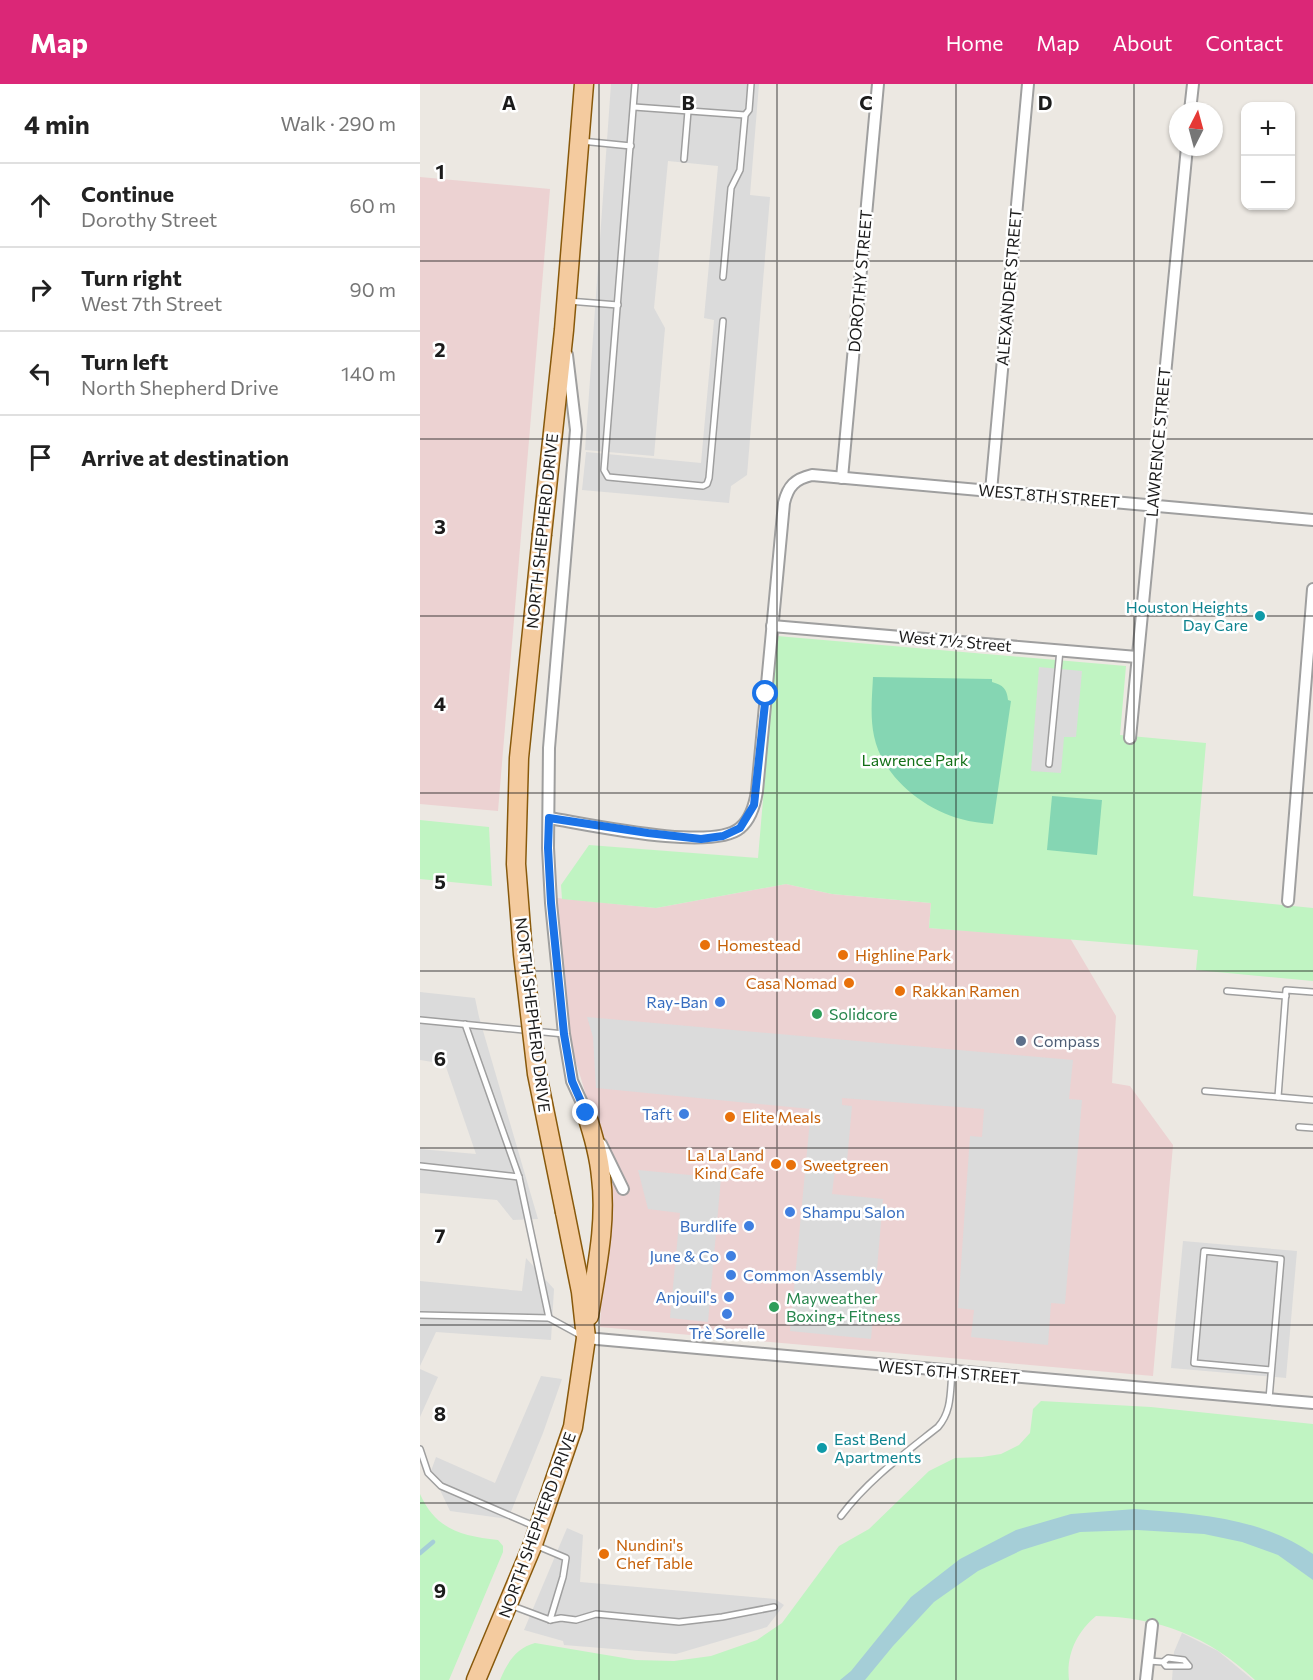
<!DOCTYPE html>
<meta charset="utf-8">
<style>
:root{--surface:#fff;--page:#f6f6f6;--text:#222;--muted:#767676;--line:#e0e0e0;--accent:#db2777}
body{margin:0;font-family:Commissioner,sans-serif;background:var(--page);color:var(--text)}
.controls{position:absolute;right:18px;top:18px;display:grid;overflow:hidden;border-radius:12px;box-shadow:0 2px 4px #0004}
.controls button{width:54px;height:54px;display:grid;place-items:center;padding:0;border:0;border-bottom:2px solid var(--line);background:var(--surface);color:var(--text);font:30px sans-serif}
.compass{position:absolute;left:749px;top:18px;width:54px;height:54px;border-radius:50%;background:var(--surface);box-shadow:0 2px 4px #0004;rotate:6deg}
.stop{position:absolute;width:18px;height:18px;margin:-14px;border:4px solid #1a73e8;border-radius:50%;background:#fff}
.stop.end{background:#1a73e8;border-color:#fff;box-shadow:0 2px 6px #0008}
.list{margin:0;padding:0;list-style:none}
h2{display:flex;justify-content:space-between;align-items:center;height:78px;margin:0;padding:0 24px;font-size:26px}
h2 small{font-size:20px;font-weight:400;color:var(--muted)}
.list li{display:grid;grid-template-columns:39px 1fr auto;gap:18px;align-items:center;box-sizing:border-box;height:84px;padding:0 24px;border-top:2px solid var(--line)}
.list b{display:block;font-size:22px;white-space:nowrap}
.list p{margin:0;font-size:20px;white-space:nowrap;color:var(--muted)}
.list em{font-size:20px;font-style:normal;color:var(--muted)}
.icon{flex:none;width:33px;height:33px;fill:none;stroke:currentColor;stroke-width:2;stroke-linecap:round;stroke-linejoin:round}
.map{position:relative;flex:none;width:893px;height:1596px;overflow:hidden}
header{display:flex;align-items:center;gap:36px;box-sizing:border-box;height:84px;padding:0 30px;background:var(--accent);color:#fff}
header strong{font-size:28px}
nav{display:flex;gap:33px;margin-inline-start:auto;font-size:21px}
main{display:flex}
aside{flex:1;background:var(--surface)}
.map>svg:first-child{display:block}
.commercial{fill:#ecd2d2}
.park{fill:#c0f4c2}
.pitch{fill:#85d6b3}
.parking{fill:#dbdbdb}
.water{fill:#a5ced7}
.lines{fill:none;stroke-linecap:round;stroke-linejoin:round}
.stream{stroke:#a5ced7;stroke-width:4.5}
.service-casing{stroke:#9f9f9f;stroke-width:8}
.minor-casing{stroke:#9f9f9f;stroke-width:14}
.primary-casing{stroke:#88590b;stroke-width:21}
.service{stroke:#fff;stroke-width:5}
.minor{stroke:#fff;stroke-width:10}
.primary{stroke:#f4cb9f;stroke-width:18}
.primary-bridge-casing{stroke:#88590b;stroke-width:21;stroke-linecap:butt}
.primary-bridge{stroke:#f4cb9f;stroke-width:18}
.route{stroke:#1a73e8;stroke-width:8}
.grid{fill:none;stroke:#1b1b1b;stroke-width:1.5;stroke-opacity:0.55}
.culture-dot{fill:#0f9aa8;stroke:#fff;stroke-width:2}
.food-dot{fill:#e8710a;stroke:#fff;stroke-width:2}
.shop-dot{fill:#3f7fe0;stroke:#fff;stroke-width:2}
.leisure-dot{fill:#2e9e5b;stroke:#fff;stroke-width:2}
.service-dot{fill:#5c6f8a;stroke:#fff;stroke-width:2}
.labels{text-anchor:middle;stroke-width:5;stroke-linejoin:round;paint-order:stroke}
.street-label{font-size:16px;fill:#1b1b1b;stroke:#fff}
.culture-label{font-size:16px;fill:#0d838f;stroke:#fff;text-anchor:end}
.park-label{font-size:16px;fill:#137017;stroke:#fff}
.food-label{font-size:16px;fill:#c56008;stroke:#fff;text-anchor:start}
.shop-label{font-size:16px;fill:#366cbe;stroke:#fff;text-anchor:end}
.leisure-label{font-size:16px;fill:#27864d;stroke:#fff;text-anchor:start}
.service-label{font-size:16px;fill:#4e5e75;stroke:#fff;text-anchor:start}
.grid-label{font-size:20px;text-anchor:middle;font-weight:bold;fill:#1b1b1b;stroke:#fff;stroke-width:5;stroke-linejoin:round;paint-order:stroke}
</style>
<header>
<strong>Map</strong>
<nav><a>Home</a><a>Map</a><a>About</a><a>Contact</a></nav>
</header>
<main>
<aside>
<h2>4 min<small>Walk · 290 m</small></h2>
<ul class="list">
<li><svg class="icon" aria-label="ahead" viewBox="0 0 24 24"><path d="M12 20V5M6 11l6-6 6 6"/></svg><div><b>Continue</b><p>Dorothy Street</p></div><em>60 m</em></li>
<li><svg class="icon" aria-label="right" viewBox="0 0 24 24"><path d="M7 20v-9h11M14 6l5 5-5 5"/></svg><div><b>Turn right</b><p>West 7th Street</p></div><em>90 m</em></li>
<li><svg class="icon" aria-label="left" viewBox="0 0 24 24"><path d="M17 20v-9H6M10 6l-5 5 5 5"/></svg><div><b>Turn left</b><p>North Shepherd Drive</p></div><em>140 m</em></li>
<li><svg class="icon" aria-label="arrive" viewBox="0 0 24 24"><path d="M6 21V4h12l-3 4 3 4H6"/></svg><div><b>Arrive at destination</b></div></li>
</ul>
</aside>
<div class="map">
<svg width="893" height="1596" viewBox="0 0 893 1596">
<rect width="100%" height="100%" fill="#ece8e2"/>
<g class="commercial">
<polygon points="0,93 130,105 78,727 0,720"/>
<polygon points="366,800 412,810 511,819 509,844 650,854 696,932 692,999 710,1002 753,1061 733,1292 180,1243 186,1126 176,1056 166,1011 154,972 144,912 137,814 236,824"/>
</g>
<g class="park">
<polygon points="357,552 706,582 700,651 786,659 773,812 893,824 893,897 776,886 778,866 509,844 511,819 412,810 366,800 236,824 142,815 141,801 169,761 338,774"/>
<polygon points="0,736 69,743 72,802 0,795"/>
<path d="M621 1317 731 1323 893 1340V1596H835C790 1553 739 1533 676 1532 657 1548 646 1570 649 1596H80C87 1579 96 1564 115 1559L216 1576 254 1577 291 1572 337 1556 362 1539 419 1462 449 1445 509 1387 535 1374 562 1373 581 1370 599 1361 610 1349 613 1325Z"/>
<path d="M0 1410C16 1446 42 1452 78 1456L83 1462V1468L29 1596H0Z"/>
</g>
<g class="pitch">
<path d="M453 593 572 595V598C583 601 587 605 588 616L591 617 573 740C562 739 551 738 541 735 503 725 462 692 454 652 450 633 452 613 453 593Z"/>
<polygon points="632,712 682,716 677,771 627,766"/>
</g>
<g class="parking">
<polygon points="191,0 339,0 330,111 350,113 327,391 311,402 309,419 162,406 166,368 281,379 294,236 284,234 298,82 248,77 234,224 245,244 234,372 165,366"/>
<polygon points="619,583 662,587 656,653 644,653 641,689 611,687"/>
<polygon points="0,908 55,914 59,933 118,1135 93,1136 77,1116 0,1109 0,1065 56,1070 25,980 0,976"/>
<polygon points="167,933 653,976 649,1015 662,1016 645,1220 631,1219 628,1261 551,1253 554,1226 538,1224 550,1052 562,1053 564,1025 422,1014 422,1021 432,1022 427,1077 416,1076 412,1110 463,1115 451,1255 370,1247 391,1025 176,1004 173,953"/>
<polygon points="218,1086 301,1094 288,1238 250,1234 260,1129 228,1125"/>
<polygon points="763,1157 877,1167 866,1294 751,1284"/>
<polygon points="106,1174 134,1205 131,1256 16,1248 0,1282 0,1197 102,1207"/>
<polygon points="0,1285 18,1293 0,1333"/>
<polygon points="121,1292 142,1295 123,1349 88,1435 30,1427 11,1387 16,1373 75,1399"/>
<polygon points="147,1444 163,1451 160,1498 355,1515 364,1521 347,1543 256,1570 144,1561 143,1557 104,1546"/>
<polygon points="762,1549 798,1567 833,1596 752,1596 754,1568"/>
</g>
<path class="water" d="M715 1425C777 1430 840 1433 893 1470V1496L858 1471 822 1458 784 1450 717 1446 660 1448 602 1466 558 1487 514 1518 473 1562 445 1596H420L431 1587 491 1513 540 1475 596 1446 651 1430Z"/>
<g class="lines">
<polyline class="stream" points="0,1469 13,1458"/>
<defs>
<g id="service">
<polyline points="215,0 184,386 188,393 283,402 287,400 289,394 303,237"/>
<polyline points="214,23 325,31 329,26 331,0"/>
<polyline points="161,57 211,62"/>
<polyline points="264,75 268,27"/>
<polyline points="303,193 311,104 320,86 325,31"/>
<polyline points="148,217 198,221"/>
<polyline points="629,680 640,566"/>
<polyline points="807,907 866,912"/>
<polyline points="0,936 144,950"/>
<polyline points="785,1007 858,1013 866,906 893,908"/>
<polyline points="858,1013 893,1016"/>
<polyline points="879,1043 893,1044"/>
<polyline points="0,1082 99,1093"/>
<polyline points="0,1231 129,1234 99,1093 45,940"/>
<polyline points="129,1234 162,1252"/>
<polyline points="849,1315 861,1175 784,1167 774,1279 851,1286"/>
<polyline points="0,1365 8,1389 21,1402 114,1442"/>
<path d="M421 1432C448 1396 484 1370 518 1343 532 1327 530 1308 532 1288"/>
<polyline points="90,1521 130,1536 143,1493 146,1474 115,1461"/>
<polyline points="130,1536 141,1534 156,1536 176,1530 259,1538 302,1533 354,1523"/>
<polyline points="728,1577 743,1578 746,1582 769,1582 764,1576 748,1574 743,1578"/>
</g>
<g id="minor">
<polyline points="770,27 773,0"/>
<polyline points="147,271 156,346 129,664 128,764 131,819 144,950 152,997 168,1032"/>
<polyline points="422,394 458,0"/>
<polyline points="571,407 608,0"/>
<polyline points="352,542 717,573"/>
<polyline points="710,654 767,63"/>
<path d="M129 734C167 740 292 768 320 744 331 735 335 720 337 707L364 419C368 402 375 395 392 391L893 436"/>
<polyline points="868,817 893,505"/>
<polyline points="181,1060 203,1105"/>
<polyline points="166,1254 893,1319"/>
<polyline points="726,1596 732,1541"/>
</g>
<g id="primary">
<polyline points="122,450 144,246 164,0"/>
<path d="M166 1029C173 1050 179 1071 181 1093 187 1139 176 1187 169 1232"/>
<polyline points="56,1596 113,1460 153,1343 166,1254 161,1208 145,1128"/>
</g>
</defs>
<use href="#service" class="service-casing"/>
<use href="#minor" class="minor-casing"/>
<use href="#primary" class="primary-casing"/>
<use href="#service" class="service"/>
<use href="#minor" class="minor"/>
<use href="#primary" class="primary"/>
<defs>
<polyline id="primary-bridge" points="122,450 99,674 96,780 103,870 117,990 145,1128"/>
</defs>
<use href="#primary-bridge" class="primary-bridge-casing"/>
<use href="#primary-bridge" class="primary-bridge"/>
</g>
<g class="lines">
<polyline class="route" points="166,1029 152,997 144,950 131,819 128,764 129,734 228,749 281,755 303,752 320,744 334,721 346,610"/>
</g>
<path class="grid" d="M179 0V1596M357 0V1596M536 0V1596M714 0V1596M0 177H893M0 355H893M0 532H893M0 709H893M0 887H893M0 1064H893M0 1241H893M0 1419H893"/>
<g class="culture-dot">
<circle cx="840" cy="532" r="6"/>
<circle cx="402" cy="1364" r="6"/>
</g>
<g class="food-dot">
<circle cx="285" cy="861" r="6"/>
<circle cx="423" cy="871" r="6"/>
<circle cx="429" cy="899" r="6"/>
<circle cx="480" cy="907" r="6"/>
<circle cx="310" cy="1033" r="6"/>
<circle cx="356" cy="1080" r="6"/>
<circle cx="371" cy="1081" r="6"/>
<circle cx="184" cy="1470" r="6"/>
</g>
<g class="shop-dot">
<circle cx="300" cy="918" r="6"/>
<circle cx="264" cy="1030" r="6"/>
<circle cx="370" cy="1128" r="6"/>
<circle cx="329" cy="1142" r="6"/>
<circle cx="311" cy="1172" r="6"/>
<circle cx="311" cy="1191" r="6"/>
<circle cx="309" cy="1213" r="6"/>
<circle cx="307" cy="1230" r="6"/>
</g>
<g class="leisure-dot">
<circle cx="397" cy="930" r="6"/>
<circle cx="354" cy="1223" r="6"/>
</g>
<circle class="service-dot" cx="601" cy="957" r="6"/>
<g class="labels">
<g class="street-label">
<text transform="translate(440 197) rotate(-85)" y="6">DOROTHY STREET</text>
<text transform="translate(589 203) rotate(-85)" y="6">ALEXANDER STREET</text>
<text transform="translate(738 358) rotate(-85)" y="6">LAWRENCE STREET</text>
<text transform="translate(629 412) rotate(5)" y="6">WEST 8TH STREET</text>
<text transform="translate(122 447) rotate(-84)" y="6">NORTH SHEPHERD DRIVE</text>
<text transform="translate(535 557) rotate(5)" y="6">West 7½ Street</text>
<text transform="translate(113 931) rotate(83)" y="6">NORTH SHEPHERD DRIVE</text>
<text transform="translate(529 1288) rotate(5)" y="6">WEST 6TH STREET</text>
<text transform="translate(117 1441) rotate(-70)" y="6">NORTH SHEPHERD DRIVE</text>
</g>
<g class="culture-label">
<text x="828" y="529">Houston Heights<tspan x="828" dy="18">Day Care</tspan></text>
<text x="414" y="1361" text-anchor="start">East Bend<tspan x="414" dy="18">Apartments</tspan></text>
</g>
<g class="park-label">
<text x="495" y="682">Lawrence Park</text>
</g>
<g class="food-label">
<text x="297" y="867">Homestead</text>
<text x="435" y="877">Highline Park</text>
<text x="417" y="905" text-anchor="end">Casa Nomad</text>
<text x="492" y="913">Rakkan Ramen</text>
<text x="322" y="1039">Elite Meals</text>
<text x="344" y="1077" text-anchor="end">La La Land<tspan x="344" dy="18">Kind Cafe</tspan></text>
<text x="383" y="1087">Sweetgreen</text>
<text x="196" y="1467">Nundini's<tspan x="196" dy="18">Chef Table</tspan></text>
</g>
<g class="shop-label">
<text x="288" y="924">Ray-Ban</text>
<text x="252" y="1036">Taft</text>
<text x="382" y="1134" text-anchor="start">Shampu Salon</text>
<text x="317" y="1148">Burdlife</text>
<text x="299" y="1178">June &amp; Co</text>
<text x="323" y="1197" text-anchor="start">Common Assembly</text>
<text x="297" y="1219">Anjouil's</text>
<text x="307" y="1255" text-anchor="middle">Trè Sorelle</text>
</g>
<g class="leisure-label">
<text x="409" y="936">Solidcore</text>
<text x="366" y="1220">Mayweather<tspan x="366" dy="18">Boxing+ Fitness</tspan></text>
</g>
<g class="service-label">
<text x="613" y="963">Compass</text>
</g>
</g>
<g class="grid-label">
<text x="89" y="26">A</text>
<text x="268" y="26">B</text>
<text x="446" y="26">C</text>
<text x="625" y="26">D</text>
<text x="20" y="95">1</text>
<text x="20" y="273">2</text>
<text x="20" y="450">3</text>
<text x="20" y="627">4</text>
<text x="20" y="805">5</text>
<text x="20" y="982">6</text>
<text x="20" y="1159">7</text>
<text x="20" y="1337">8</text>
<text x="20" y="1514">9</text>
</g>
</svg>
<div class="controls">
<button>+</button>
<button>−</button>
</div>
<svg class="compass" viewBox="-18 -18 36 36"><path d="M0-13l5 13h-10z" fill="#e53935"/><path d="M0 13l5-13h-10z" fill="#767676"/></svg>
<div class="stop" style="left:346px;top:610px"></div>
<div class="stop end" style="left:166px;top:1029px"></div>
</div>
</main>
